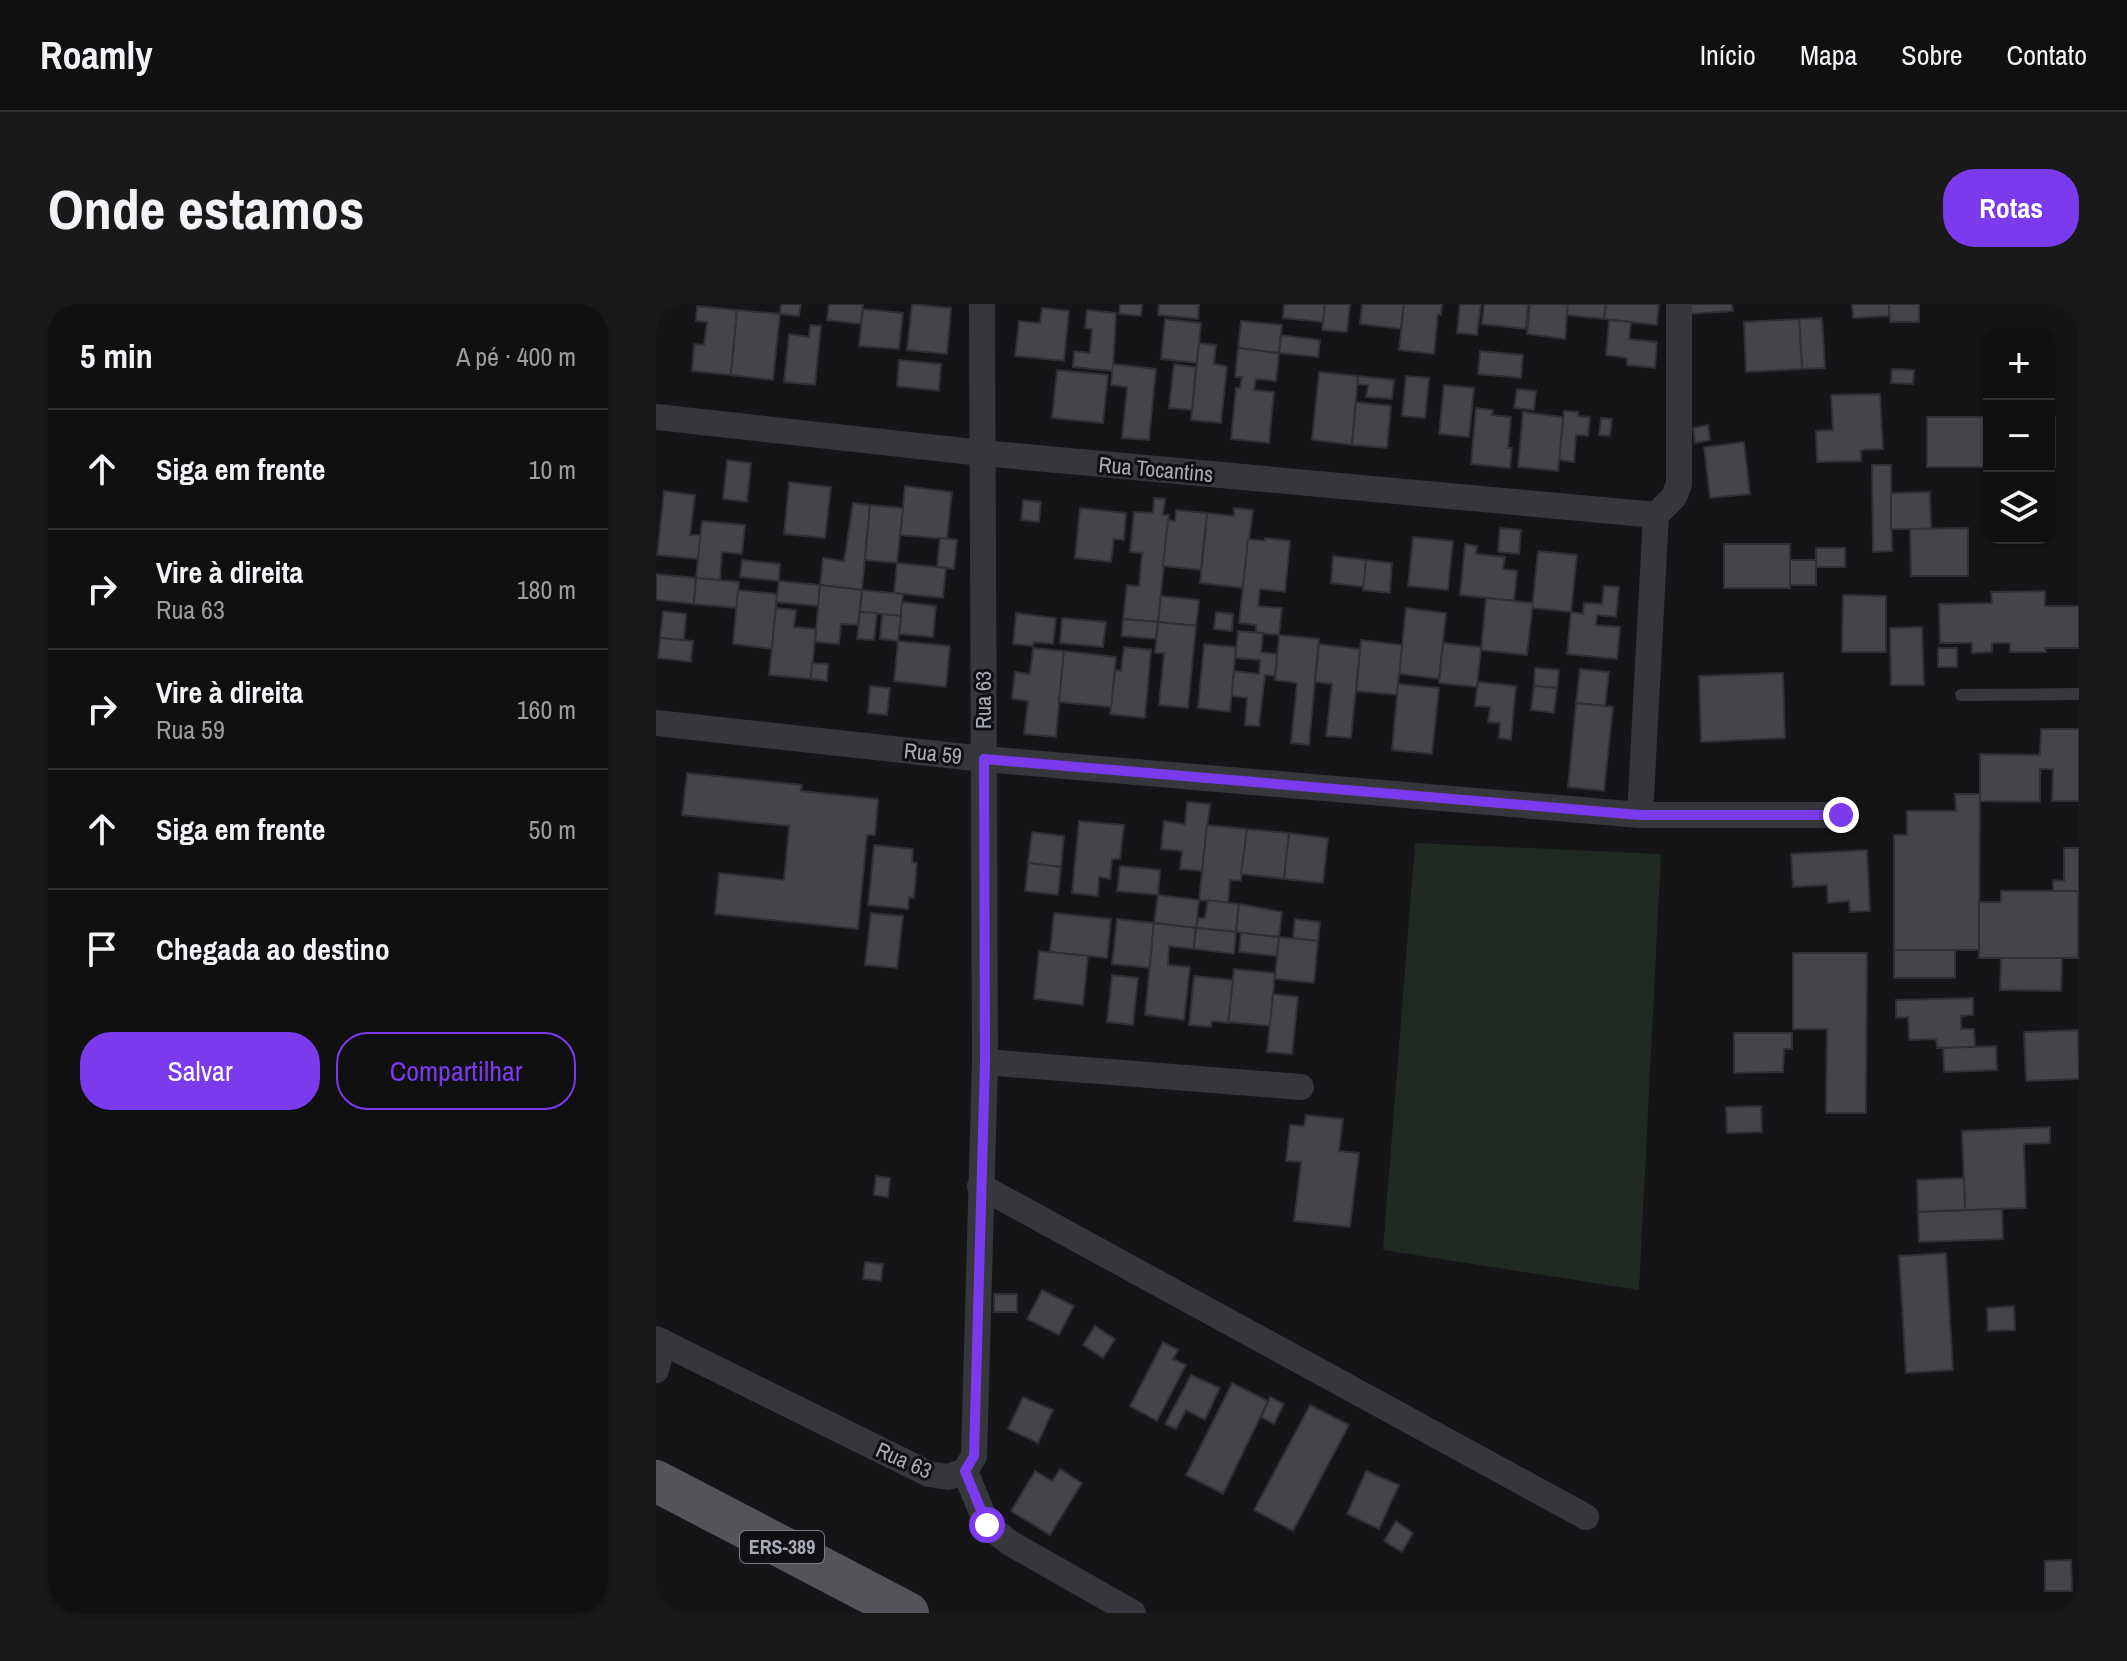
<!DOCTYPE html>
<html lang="pt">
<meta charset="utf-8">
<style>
:root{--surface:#101011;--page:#19191a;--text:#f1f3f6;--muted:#9c9d9f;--line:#303031;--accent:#7c3aed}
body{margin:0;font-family:"Archivo Narrow",sans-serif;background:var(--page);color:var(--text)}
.controls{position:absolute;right:24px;top:24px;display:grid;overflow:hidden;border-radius:16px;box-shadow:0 2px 6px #0004}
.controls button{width:72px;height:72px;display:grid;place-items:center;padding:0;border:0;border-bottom:2px solid var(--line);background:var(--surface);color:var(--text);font:40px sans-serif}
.stop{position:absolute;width:24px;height:24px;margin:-18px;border:6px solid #7c3aed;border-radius:50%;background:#fff}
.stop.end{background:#7c3aed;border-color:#fff;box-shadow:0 2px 8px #0008}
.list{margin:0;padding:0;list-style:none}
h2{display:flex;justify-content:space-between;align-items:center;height:104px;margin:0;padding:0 32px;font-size:34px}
h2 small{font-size:26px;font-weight:400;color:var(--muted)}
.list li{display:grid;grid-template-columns:52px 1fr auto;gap:24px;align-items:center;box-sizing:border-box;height:120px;padding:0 32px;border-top:2px solid var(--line)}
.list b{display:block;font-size:30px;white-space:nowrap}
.list p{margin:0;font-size:26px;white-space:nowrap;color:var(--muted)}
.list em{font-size:26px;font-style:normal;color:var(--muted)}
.actions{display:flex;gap:16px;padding:24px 32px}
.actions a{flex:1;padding:18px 0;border:2px solid var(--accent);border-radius:32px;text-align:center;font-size:28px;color:var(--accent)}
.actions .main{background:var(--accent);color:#fff}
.icon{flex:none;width:44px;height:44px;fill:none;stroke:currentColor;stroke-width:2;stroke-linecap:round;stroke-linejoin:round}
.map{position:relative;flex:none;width:1423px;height:1309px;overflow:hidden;border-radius:32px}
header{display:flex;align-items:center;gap:48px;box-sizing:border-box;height:112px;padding:0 40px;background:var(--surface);border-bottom:2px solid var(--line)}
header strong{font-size:38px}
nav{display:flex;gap:44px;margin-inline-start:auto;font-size:28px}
.intro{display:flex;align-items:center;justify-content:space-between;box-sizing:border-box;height:192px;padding:0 48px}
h1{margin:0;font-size:56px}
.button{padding:20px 36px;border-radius:32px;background:var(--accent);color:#fff;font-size:28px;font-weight:700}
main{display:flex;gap:48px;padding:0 48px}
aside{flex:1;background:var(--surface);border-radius:32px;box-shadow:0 2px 6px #0004}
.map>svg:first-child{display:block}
.green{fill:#212923}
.building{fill:#44454a;stroke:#302f33;stroke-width:2}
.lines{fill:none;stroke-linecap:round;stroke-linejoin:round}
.lane{stroke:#36373c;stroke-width:12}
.street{stroke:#36373c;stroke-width:26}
.primary{stroke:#53545a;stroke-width:42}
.route{stroke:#7c3aed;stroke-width:10}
.labels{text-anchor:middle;stroke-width:6;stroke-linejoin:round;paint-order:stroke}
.shield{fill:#101012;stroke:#7a7c85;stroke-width:2}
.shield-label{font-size:20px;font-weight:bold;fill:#a8abb6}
.street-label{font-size:22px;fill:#a8abb6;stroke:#101012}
</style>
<header>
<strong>Roamly</strong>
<nav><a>Início</a><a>Mapa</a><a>Sobre</a><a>Contato</a></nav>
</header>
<div class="intro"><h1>Onde estamos</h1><a class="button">Rotas</a></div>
<main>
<aside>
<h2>5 min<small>A pé · 400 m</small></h2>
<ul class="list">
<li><svg class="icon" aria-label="ahead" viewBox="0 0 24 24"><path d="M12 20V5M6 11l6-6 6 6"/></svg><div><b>Siga em frente</b></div><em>10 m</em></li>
<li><svg class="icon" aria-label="right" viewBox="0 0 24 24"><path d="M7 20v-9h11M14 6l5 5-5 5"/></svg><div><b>Vire à direita</b><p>Rua 63</p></div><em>180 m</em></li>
<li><svg class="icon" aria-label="right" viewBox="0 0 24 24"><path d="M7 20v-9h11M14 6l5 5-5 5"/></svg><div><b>Vire à direita</b><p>Rua 59</p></div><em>160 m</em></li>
<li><svg class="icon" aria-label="ahead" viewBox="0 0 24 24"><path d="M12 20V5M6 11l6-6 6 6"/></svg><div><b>Siga em frente</b></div><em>50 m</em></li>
<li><svg class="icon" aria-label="arrive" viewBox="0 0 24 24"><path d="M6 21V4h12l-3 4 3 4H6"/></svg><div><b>Chegada ao destino</b></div></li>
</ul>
<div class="actions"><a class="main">Salvar</a><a>Compartilhar</a></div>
</aside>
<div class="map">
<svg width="1423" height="1309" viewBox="0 0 1423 1309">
<rect width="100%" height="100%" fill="#151517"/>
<polygon class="green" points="759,539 1005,550 983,986 727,946"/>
<g class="building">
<polygon points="125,0 145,0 143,12 124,10"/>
<polygon points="173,0 207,0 205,20 171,16"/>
<polygon points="256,0 295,4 291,50 251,46"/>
<polygon points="464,0 486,0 485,12 463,10"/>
<polygon points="503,0 543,0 542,15 502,11"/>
<polygon points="628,0 669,0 667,18 627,14"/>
<polygon points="669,0 694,0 691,28 666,26"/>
<polygon points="706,0 748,0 745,25 704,20"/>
<polygon points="748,0 786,0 785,11 782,10 778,50 743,46"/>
<polygon points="804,0 825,0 821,31 801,29"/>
<polygon points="828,0 872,0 870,25 826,20"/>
<polygon points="874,0 912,0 909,35 871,30"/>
<polygon points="912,0 950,0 948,15 911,11"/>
<polygon points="950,0 1003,0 1001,21 948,15"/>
<polygon points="1032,0 1076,0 1077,7 1033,10"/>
<polygon points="1196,0 1233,0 1233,12 1197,14"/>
<polygon points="1233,0 1263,0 1263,18 1234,18"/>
<polygon points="41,2 81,6 75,71 36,67 38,40 48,41 51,18 40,17"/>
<polygon points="386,4 413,7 408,57 359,52 363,17 384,19"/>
<polygon points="207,5 247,9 243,45 203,42"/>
<polygon points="81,6 124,10 117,76 75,71"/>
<polygon points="431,6 460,9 457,67 417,63 418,47 434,49 436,25 429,24"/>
<polygon points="1166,14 1169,64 1146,65 1143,15"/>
<polygon points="509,15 545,19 541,59 505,55"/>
<polygon points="1143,15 1146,65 1090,68 1088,18"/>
<polygon points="953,16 975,18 973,35 1001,38 999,64 971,61 971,54 950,51"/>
<polygon points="585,17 626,21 623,49 582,44"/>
<polygon points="154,21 165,22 159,81 128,78 133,30 153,33"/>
<polygon points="625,31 664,36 662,53 623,49"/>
<polygon points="543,39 560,41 558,60 571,62 565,119 535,116"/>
<polygon points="582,44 623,49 620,77 600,75 598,86 618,88 613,139 575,135 580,84 584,84 586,73 579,73"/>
<polygon points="824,47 867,51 865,74 822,70"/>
<polygon points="243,56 285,60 283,87 241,82"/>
<polygon points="457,60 500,65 493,136 466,134 471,83 455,81"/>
<polygon points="518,60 540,63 536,106 513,104"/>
<polygon points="1236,65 1258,66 1257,80 1235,79"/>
<polygon points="401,66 452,71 447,119 396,114"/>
<polygon points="663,68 702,72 696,141 656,136"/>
<polygon points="702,72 738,76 736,95 710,93 712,81 702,80"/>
<polygon points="750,72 773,74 769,114 746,112"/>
<polygon points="788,81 818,84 813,133 783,130"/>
<polygon points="861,85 880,87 878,106 858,104"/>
<polygon points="1224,90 1227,145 1205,146 1205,157 1161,158 1160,127 1177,126 1175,91"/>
<polygon points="700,98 735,102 731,144 696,141"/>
<polygon points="820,104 837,106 836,111 855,113 852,144 856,144 854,164 815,160"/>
<polygon points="908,107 922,108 922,112 934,113 932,132 920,131 918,158 903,156"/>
<polygon points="867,108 907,113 902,167 862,163"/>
<rect x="1271" y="113" width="62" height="50"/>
<rect x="1393" y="113" width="6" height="50"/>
<polygon points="945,114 956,115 954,132 943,131"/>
<polygon points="1052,121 1054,136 1039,139 1037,124"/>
<polygon points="1088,138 1094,190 1054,194 1048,143"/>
<polygon points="71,156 95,159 91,198 67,195"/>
<polygon points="1216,161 1235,161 1236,247 1217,248"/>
<polygon points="133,178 175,183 169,234 128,230"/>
<polygon points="249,182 296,188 291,235 244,231"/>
<polygon points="8,187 39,191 34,231 45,231 42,255 1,251"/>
<polygon points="1274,188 1275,225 1235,225 1235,189"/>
<polygon points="498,194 509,195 507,211 513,211 502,318 467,315 471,281 483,282 486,249 474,248 478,208 497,209"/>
<polygon points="367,196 385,198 383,218 365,216"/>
<polygon points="197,199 214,201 206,286 164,281 167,254 188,257"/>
<polygon points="214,201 247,204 241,259 209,256"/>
<polygon points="424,204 470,209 468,236 458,235 455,258 419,254"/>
<polygon points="578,204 597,206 587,284 544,279 551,209 578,212"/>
<polygon points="520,206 551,209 545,266 507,262 512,216 519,217"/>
<polygon points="46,217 89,221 86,250 66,248 64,276 40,274"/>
<polygon points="844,224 865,226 863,250 842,248"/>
<polygon points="1312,224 1312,272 1255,272 1254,225"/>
<polygon points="757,233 797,237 792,286 752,282"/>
<polygon points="284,234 301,236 298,265 281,263"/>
<polygon points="609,234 634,237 629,288 604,285 602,302 626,304 623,331 600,329 600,321 583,319 592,235 609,237"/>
<polygon points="809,240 821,242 820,250 849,253 847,265 861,267 858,297 804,291"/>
<rect x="1068" y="240" width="66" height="44"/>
<rect x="1160" y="244" width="29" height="19"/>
<polygon points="882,247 921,251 915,308 876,304"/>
<polygon points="677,252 710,256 708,283 675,279"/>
<polygon points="86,256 124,260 123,277 84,273"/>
<polygon points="710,256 736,259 734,289 707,286"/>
<rect x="1134" y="256" width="26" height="25"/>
<polygon points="241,259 290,264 287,294 238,289"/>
<polygon points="0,270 40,274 38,300 0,296"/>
<polygon points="40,274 83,278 81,304 38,300"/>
<polygon points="123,277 164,281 162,302 120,298"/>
<polygon points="164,281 206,286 202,321 185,320 183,340 159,338"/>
<polygon points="948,282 963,283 960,313 941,311 940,321 964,323 961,355 911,350 915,308 927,310 928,299 946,300"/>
<polygon points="82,286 121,290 116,345 77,340"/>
<polygon points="206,286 247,290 245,312 204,308"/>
<polygon points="1389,287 1389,302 1423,302 1423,344 1389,344 1390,348 1354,348 1354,339 1336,339 1336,348 1316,349 1316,339 1284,339 1283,300 1336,299 1335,288"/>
<polygon points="1187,291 1230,292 1230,348 1186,348"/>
<polygon points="505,292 543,296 540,322 502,318"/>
<polygon points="830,294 877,299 871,351 825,346"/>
<polygon points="246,298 280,302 277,333 243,330"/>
<polygon points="120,304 140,306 138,323 160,325 155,375 113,371"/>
<polygon points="750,304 790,309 783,375 743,370"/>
<polygon points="7,307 30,310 28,336 4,334"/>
<polygon points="204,308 221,309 218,336 201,335"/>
<polygon points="560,308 577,310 576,327 558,325"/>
<polygon points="360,309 400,314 397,340 378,338 377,342 357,340"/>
<polygon points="226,310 245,312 242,337 224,335"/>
<polygon points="406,314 450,318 447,343 404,339"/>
<polygon points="467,315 502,318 500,335 466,332"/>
<polygon points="502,318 540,322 532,404 503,401 508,349 499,349"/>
<polygon points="1266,323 1268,381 1235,381 1234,324"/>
<polygon points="582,327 607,329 605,348 621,350 619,372 609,371 603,422 589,421 591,394 575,392 578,367 603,370 604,356 579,354"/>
<polygon points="623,331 663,335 653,441 635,439 641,379 619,376"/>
<polygon points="4,334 37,337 35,358 2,354"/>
<polygon points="705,336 746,341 741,391 700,387"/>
<polygon points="242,337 294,342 290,383 238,377"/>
<polygon points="787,339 825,343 821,383 783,379"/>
<polygon points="548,340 580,343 574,408 542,404"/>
<polygon points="663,340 704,345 695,434 670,432 676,380 659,378"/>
<polygon points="468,343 495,346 489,414 454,410 459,366 465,367"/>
<polygon points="377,344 408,347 400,433 368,430 372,397 356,395 359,368 374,370"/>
<rect x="1282" y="344" width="19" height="19"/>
<polygon points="408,347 460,353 455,403 403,398"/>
<polygon points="156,359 172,360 171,377 155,375"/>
<polygon points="879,364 903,366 901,384 878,382"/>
<polygon points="924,365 953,368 949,402 920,399"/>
<polygon points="1127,369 1129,434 1045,438 1043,372"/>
<polygon points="822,378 860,382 855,436 843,434 844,419 832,418 834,403 819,402"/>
<polygon points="742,380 783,384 776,450 736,446"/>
<polygon points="214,382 234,384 231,411 212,409"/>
<polygon points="878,382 901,384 898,409 875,406"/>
<polygon points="920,399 957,403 948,487 912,483"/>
<polygon points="1385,425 1423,425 1423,497 1396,497 1397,465 1384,465 1384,498 1324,497 1324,450 1384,451"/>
<polygon points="31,469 146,481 145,487 222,495 219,531 211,531 202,625 59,610 63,569 128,576 133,522 26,511"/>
<polygon points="1299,490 1324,490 1323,646 1238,646 1238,531 1251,531 1251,507 1300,507"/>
<polygon points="531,498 554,500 546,567 524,565 526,547 505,545 508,517 529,520"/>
<polygon points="423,517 468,521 464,555 456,555 454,575 443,573 442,592 416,589"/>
<polygon points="551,521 591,525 585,577 574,576 572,599 543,596"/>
<polygon points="591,525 633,529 628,575 585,570"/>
<polygon points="376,528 408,532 405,563 372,559"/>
<polygon points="633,529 672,534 667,579 628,575"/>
<polygon points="218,541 257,545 256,558 261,559 258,594 253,593 252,605 212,601"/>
<polygon points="1408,544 1423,544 1423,587 1397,587 1397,576 1408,577"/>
<polygon points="1211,546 1214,607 1194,608 1193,597 1172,599 1171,581 1137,583 1135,550"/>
<polygon points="372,559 405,563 402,591 369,587"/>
<polygon points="464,562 504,566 502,591 461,587"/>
<polygon points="1345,587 1422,587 1422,654 1323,654 1323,598 1345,598"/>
<polygon points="502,591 543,596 540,624 498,619"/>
<polygon points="552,596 583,600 580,628 540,624 542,614 549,614"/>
<polygon points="583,600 626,608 623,633 580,628"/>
<polygon points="215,609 247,612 241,664 209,661"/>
<polygon points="398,609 455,615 451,654 394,648"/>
<polygon points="461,615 498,619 494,664 456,660"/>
<polygon points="639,615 664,618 662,637 637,634"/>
<polygon points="498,619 540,624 538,645 513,642 512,661 534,663 528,716 489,711"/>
<polygon points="540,624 580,628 578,650 538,645"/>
<polygon points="585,629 623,633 621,652 583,648"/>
<polygon points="623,633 662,637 658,679 619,675"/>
<rect x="1238" y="646" width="61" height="28"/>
<polygon points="383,647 432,652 427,701 378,695"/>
<polygon points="1137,649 1211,649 1210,809 1170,809 1171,725 1137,725"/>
<polygon points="1345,654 1406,654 1405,687 1344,686"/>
<polygon points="578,665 619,669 614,722 572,718"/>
<polygon points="456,671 482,674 477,721 451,718"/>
<polygon points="538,672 577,676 572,719 556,717 555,723 533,721"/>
<polygon points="617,690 642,693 636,750 611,748"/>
<polygon points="1317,694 1317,711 1305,712 1305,725 1318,725 1319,743 1281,744 1280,735 1253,736 1252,713 1240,714 1240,696"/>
<polygon points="1422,726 1423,775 1370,777 1368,728"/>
<polygon points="1078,729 1136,729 1136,745 1128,745 1127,768 1078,769"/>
<polygon points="1340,742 1341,766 1288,768 1287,744"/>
<polygon points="1105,802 1106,828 1071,829 1070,803"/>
<polygon points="650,811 687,815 683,847 703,849 694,923 638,917 645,858 630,857 634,821 648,822"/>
<polygon points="1394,823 1394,839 1368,840 1370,904 1309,906 1306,827"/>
<polygon points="220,872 234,874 232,893 218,891"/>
<polygon points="1308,874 1309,906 1262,908 1261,876"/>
<polygon points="1346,905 1347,935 1263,938 1262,908"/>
<polygon points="1290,949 1297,1066 1250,1069 1243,952"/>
<polygon points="209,958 227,960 225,977 207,975"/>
<polygon points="386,986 418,1002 403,1031 371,1015"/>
<rect x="338" y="990" width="23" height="18"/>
<polygon points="1358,1002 1359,1026 1332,1027 1331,1004"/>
<polygon points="439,1022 459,1035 447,1054 427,1041"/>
<polygon points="507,1038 522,1046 517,1055 530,1061 501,1117 474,1102"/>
<polygon points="535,1071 564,1084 549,1116 530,1106 520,1125 509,1120"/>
<polygon points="576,1079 612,1097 567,1190 530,1171"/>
<polygon points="367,1093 397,1106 382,1139 352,1125"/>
<polygon points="614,1093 628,1100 618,1120 605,1113"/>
<polygon points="654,1101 693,1121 637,1227 598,1206"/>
<polygon points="404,1165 426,1179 394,1231 355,1207 379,1167 396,1177"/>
<polygon points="710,1167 743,1181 723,1225 691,1210"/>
<polygon points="740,1217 757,1229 746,1248 728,1237"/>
<polygon points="1415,1256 1416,1287 1389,1287 1389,1257"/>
</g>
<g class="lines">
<polyline class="lane" points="1305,391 1423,390"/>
<g class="street">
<polyline points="0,113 326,149 1000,211"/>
<polyline points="0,419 328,455 984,511 1185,511"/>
<polyline points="984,511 1000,211 1018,193 1023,180 1023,0"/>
<polyline points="329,758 645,783"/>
<polyline points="324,882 930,1213"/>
<polyline points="0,1035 273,1170 292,1173 309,1167 318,1152 329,758 326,0"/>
<polyline points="0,1066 7,1038"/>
<polyline points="309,1167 331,1221 354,1239 477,1309"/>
</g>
<polyline class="primary" points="0,1177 252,1309"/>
</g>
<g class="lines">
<polyline class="route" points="331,1221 309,1167 318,1152 329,758 328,455 984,511 1185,511"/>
</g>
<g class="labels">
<rect class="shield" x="84" y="1227" width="84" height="32" rx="6"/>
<g class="shield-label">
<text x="126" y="1250">ERS-389</text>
</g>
<g class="street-label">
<text transform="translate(500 165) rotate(5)" y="8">Rua Tocantins</text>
<text transform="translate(327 396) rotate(-90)" y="8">Rua 63</text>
<text transform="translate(277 449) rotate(6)" y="8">Rua 59</text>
<text transform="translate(248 1156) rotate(24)" y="8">Rua 63</text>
</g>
</g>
</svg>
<div class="controls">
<button>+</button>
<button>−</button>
<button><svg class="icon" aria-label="layers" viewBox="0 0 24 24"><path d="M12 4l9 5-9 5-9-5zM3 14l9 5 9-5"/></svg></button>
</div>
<div class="stop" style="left:331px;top:1221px"></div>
<div class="stop end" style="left:1185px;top:511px"></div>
</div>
</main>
